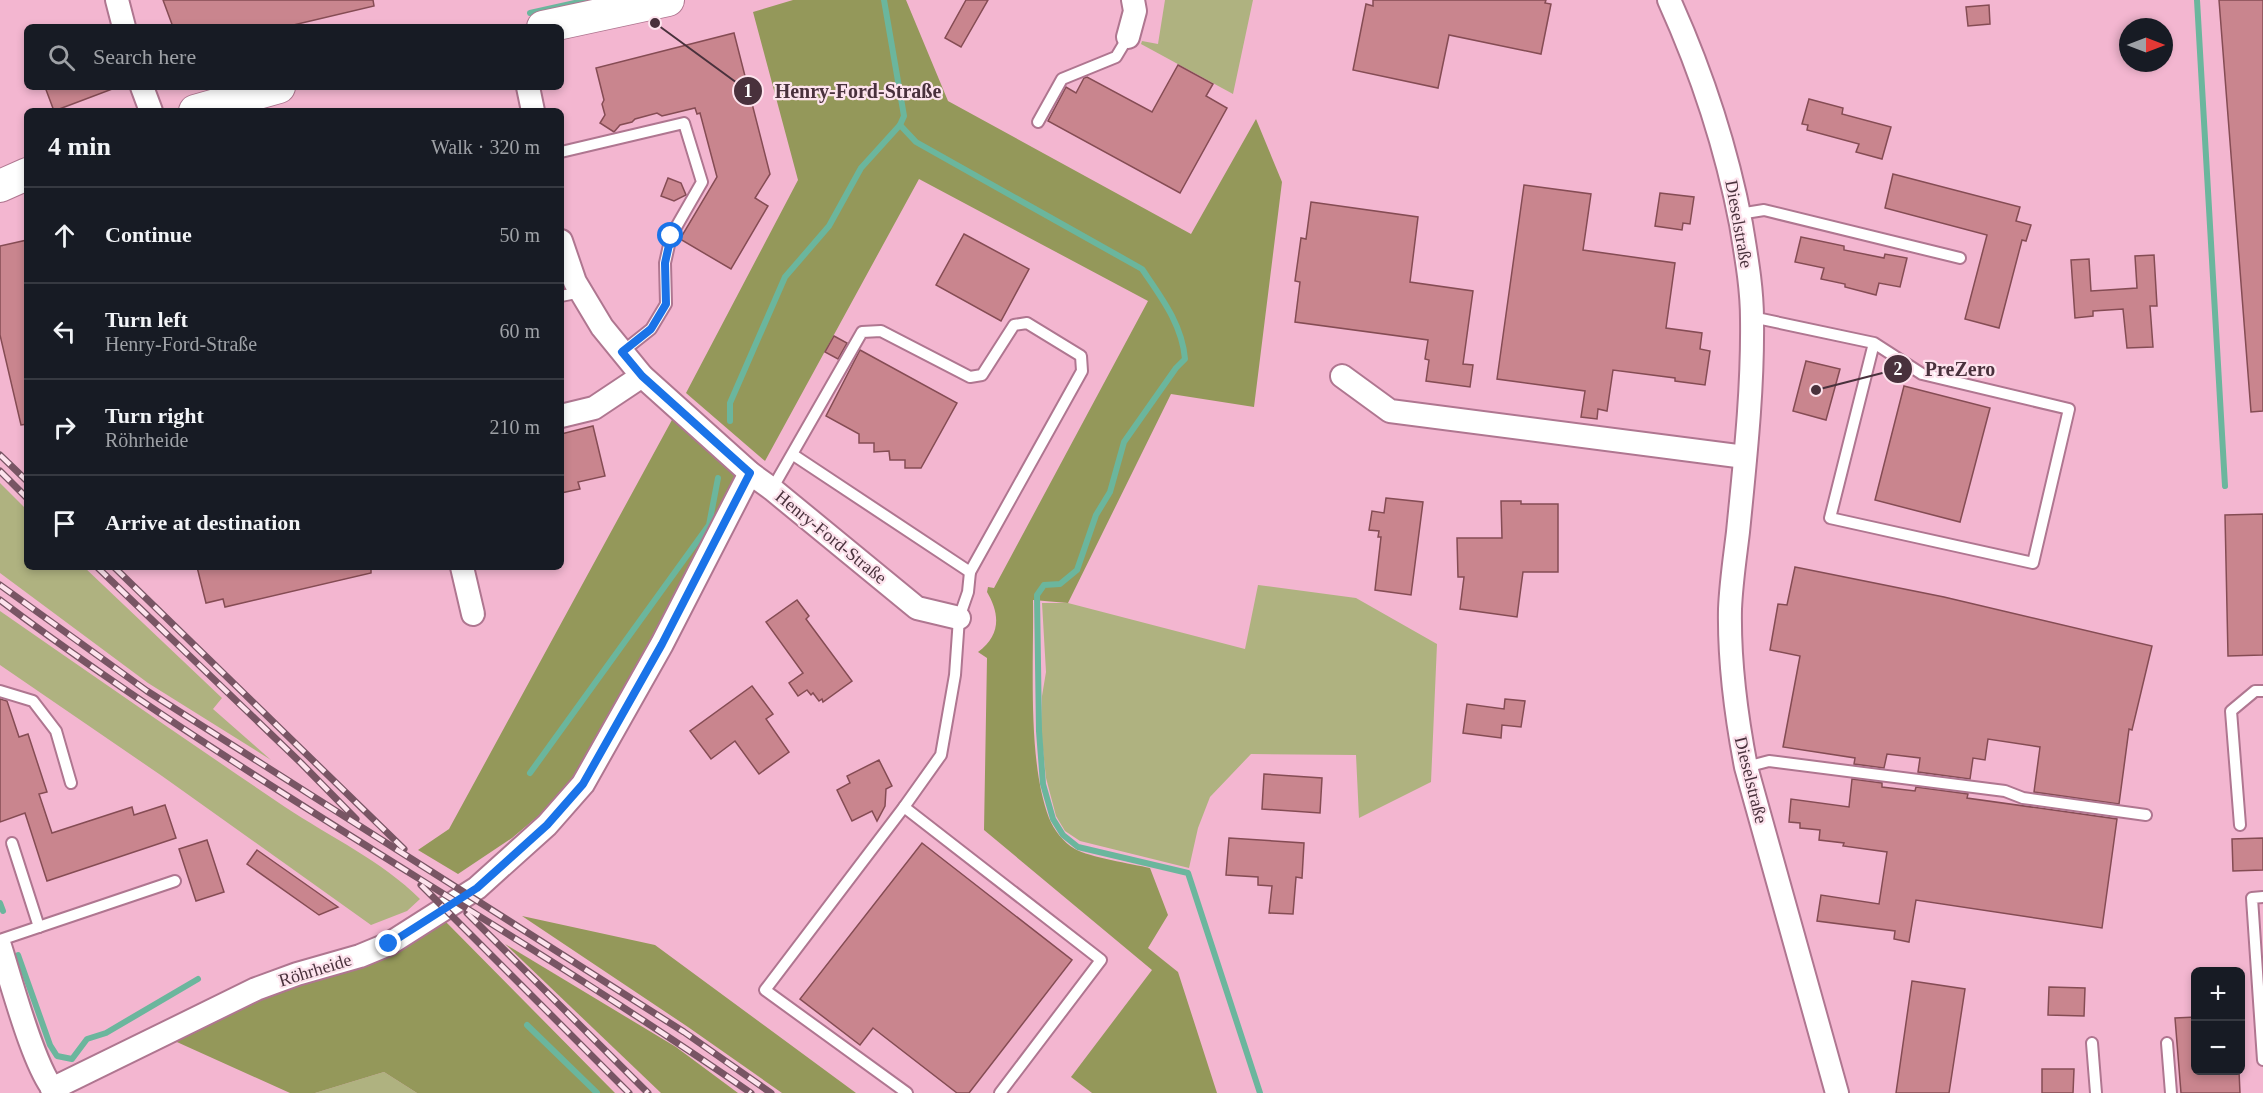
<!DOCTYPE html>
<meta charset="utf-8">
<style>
:root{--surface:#171b24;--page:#20242c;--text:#f1f3f6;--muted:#9ea1a6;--line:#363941}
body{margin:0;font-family:"Times New Roman",serif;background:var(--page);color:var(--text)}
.controls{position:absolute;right:18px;bottom:18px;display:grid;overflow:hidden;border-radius:9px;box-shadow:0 3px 9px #0003}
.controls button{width:54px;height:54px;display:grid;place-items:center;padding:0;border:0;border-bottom:2px solid var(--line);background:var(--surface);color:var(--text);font:30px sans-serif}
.compass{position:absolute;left:2119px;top:18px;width:54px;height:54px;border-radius:50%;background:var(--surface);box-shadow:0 3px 9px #0003;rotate:90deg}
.stop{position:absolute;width:18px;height:18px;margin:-14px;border:4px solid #1a73e8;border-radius:50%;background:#fff}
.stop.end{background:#1a73e8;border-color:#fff;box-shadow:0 2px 6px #0008}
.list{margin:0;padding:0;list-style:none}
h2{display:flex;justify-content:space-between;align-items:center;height:78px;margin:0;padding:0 24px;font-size:26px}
h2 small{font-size:20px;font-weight:400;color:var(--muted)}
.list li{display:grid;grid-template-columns:39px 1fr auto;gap:18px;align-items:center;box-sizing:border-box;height:96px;padding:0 24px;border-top:2px solid var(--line)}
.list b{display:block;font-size:22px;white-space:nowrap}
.list p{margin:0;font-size:20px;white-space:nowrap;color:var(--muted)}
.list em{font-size:20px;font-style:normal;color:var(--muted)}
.icon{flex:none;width:33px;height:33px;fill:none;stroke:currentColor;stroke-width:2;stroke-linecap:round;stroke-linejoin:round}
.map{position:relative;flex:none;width:2263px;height:1093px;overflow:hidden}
.search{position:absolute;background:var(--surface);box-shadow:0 3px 9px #0003;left:24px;top:24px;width:540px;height:66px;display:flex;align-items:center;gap:15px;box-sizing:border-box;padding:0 21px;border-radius:9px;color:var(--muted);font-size:22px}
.panel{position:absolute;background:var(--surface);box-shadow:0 3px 9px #0003;left:24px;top:108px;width:540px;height:462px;border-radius:9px}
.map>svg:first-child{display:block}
.green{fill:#afb280}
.forest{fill:#94985a}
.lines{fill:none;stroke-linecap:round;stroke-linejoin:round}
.stream{stroke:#6bb69d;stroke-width:6}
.building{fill:#c9858e;stroke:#854c54;stroke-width:1.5}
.lane-casing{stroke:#af7690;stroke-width:14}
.street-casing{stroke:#af7690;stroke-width:26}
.secondary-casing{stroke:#af7690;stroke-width:34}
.lane{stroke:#fff;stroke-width:10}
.street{stroke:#fff;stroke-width:22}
.secondary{stroke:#fff;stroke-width:32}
.rail-casing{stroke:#785564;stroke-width:7}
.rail{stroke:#fde3ed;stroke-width:4.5;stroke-dasharray:14;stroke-linecap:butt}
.route{stroke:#1a73e8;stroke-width:8}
.labels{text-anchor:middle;stroke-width:4.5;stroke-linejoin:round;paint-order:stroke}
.street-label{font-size:18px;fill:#49313c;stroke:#fde3ed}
.leader{fill:none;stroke:#49313c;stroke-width:2}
.callout-dot{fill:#49313c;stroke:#fde3ed;stroke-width:2}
.mark-label{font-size:18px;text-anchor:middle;font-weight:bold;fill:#fff}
.callout-label{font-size:20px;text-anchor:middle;font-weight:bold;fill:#49313c;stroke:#fde3ed;stroke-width:4.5;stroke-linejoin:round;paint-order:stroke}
</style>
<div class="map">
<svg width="2263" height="1093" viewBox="0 0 2263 1093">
<rect width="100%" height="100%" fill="#f3b6d0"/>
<g class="green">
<polygon points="1165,0 1253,0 1233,94 1141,44 1142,41 1158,44"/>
<polygon points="0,483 27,510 27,567 84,567 222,698 213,709 271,760 148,683 0,573"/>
<polygon points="1258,585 1356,598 1437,644 1431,782 1359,818 1356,755 1251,754 1210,797 1198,828 1189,868 1080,841 1065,831 1056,816 1046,778 1041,731 1042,696 1046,672 1042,603 1068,603 1245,649"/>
<path d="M0 611C95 677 189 742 285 807 330 837 382 861 420 899L407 911 371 925 162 776 0 665Z"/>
<polygon points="384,1072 417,1093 315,1093"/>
</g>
<g class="forest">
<path d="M793 0H906L948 101 1191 234 1256 119 1282 182 1254 407 1171 394 1068 603 1033 600C1034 664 1027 760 1049 818 1054 830 1063 842 1075 849 1089 857 1132 864 1150 868L1168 915 1148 948 1178 972 1217 1093H1092L1071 1077 1152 970 984 830 987 658 978 652C1001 635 1000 614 987 592L988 587 994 588 1148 301 919 179 765 461 686 393 798 180 753 12Z"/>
<polygon points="673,418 741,479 573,787 512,838 458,874 418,850 449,829"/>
<polygon points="522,916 655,945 856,1093 782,1093 688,1027"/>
<polygon points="445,921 615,1093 417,1093 384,1072 315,1093 290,1093 168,1038"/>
<polygon points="505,944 676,1047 738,1093 661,1093"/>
</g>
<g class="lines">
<g class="stream">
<polyline points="2197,0 2225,486"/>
<polyline points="530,13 588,0"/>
<path d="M900 125 916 142 1142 269C1161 297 1182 324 1185 359L1176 368 1124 442 1110 492 1096 515 1077 570 1060 584 1044 585 1037 595 1039 731 1043 784 1053 819 1063 835 1078 847 1188 873 1260 1093"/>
<polyline points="730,421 730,403 785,277 829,226 861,168 900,125 904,116 884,0"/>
<polyline points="530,773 709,525 718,478"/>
<polyline points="0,903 3,911"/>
<polyline points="18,955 50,1045 57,1056 72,1059 87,1039 106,1033 198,979"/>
<polyline points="527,1025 597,1093"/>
</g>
</g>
<g class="building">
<polygon points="163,0 373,0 374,6 285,27 173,27"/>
<polygon points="966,0 988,0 961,47 945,38"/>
<polygon points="1373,0 1546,0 1545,3 1551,4 1541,54 1449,35 1438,88 1353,70 1366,4 1373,6"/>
<polygon points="2219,0 2263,0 2263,411 2251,412"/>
<polygon points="1989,5 1990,24 1968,26 1966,7"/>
<polygon points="734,33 770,174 755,198 768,206 731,269 680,239 717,177 700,113 697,114 695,108 662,116 657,113 635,119 632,122 620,125 614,132 600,123 605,115 602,104 604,100 596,68"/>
<polygon points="1178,65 1213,84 1206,96 1227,108 1180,193 1048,121 1066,87 1076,93 1084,78 1087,77 1152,112"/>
<polygon points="45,87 115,87 115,88 54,111"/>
<polygon points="1809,99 1843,108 1842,114 1891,127 1882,159 1856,152 1859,144 1807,130 1808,125 1802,124"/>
<polygon points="1893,174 2020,207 2016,221 2031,225 2026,241 2022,240 1999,328 1965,319 1987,235 1885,208"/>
<polygon points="668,178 681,183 686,195 674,201 661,196"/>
<polygon points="1524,185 1591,194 1583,250 1675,263 1666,328 1702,333 1700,349 1710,351 1705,385 1675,381 1675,378 1613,370 1607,411 1598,409 1597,419 1581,417 1585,391 1497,379"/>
<polygon points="1660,193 1694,197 1690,224 1683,223 1682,230 1655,226"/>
<polygon points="1311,202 1418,217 1410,282 1473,291 1463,364 1473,365 1470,387 1426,381 1429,360 1425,359 1428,340 1295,322 1300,282 1295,281 1301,238 1306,239"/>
<polygon points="964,234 1029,269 1001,321 936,285"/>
<polygon points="1801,237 1844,246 1844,250 1884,258 1885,254 1907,258 1900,287 1879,283 1876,295 1845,287 1845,284 1821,279 1824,268 1795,262"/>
<polygon points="27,240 27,424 21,425 0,335 0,246"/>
<polygon points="2154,255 2157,306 2150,306 2153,347 2127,348 2123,309 2093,311 2093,316 2075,318 2071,260 2089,259 2091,291 2107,290 2137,288 2135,256"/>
<polygon points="834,336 847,343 838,359 825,352"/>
<polygon points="860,350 957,403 921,468 905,468 905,460 890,460 889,451 874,452 874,443 859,443 859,434 826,416"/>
<polygon points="1806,361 1840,369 1826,420 1793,411"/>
<polygon points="1904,386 1990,408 1960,522 1875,500"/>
<polygon points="593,426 605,476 578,482 580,489 561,493 561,434"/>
<polygon points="1386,498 1423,502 1411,595 1375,590 1381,537 1378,537 1379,531 1369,530 1372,511 1384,513"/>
<polygon points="1501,501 1521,501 1521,504 1558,504 1558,572 1523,572 1517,617 1460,609 1464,577 1458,577 1457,538 1502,538"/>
<polygon points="2263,514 2263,655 2228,656 2225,515"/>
<polygon points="197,567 371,567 371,573 225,607 223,599 206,603"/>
<polygon points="1795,567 1944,597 2152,646 2132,730 2129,729 2119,804 2034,792 2040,747 1988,739 1985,760 1973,758 1970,779 1918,772 1920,758 1887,754 1884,768 1854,764 1855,758 1783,747 1800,656 1770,650 1778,604 1787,605"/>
<polygon points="797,600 809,616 806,619 852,681 823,702 822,699 819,701 813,693 811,695 807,690 798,696 789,683 803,673 766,622"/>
<polygon points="752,686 773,714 766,719 789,752 759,774 735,741 711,759 690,731"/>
<polygon points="0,699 7,701 19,737 28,734 47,792 39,794 52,833 132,807 134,815 165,805 176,838 47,881 25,813 0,822"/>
<polygon points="1505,699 1525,701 1521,727 1502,725 1501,738 1463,733 1467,704 1504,709"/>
<polygon points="879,760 892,786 886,789 885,806 877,821 872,811 852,821 837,790 850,783 847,776"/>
<polygon points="1264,774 1322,778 1320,813 1262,809"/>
<polygon points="1852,779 1882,783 1882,787 1915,791 1916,787 1968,794 1967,798 2117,819 2102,928 1916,900 1909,942 1894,939 1895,931 1817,921 1821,895 1879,904 1887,852 1843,846 1844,843 1819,840 1820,830 1800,828 1800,823 1789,822 1791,799 1849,807"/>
<polygon points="1229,838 1304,843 1302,878 1296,877 1293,914 1269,913 1272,886 1258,885 1258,877 1226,875"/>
<polygon points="2263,838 2263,870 2233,871 2232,839"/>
<polygon points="207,840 224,892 196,901 179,849"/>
<polygon points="922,843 1072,960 969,1093 957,1093 873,1028 860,1045 800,999"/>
<polygon points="257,850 338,907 319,915 247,864"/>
<polygon points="1912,981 1965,989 1949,1093 1896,1093"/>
<polygon points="2049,987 2085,988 2084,1016 2048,1015"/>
<polygon points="2196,1017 2196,1071 2239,1071 2240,1093 2181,1093 2175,1018"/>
<polygon points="2042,1069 2074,1069 2073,1093 2042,1093"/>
</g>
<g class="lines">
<defs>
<g id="lane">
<polyline points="1038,122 1062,79 1116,57 1128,37"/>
<polyline points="561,152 684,123 702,182 671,236 665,263 666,304 651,329 622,352"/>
<polyline points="1739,214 1764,210 1960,258"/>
<polyline points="561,296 581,292"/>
<polyline points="1752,317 1874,343 1830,518 2033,563 2069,409 1922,374 1874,343"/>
<polyline points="772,489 862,332 881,331 970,377 982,375 1014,325 1027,323 1081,356 1082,371 970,572 792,454"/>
<polyline points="0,691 33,701 56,731 71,783"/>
<polyline points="1746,767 1769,761 2005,791 2023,798 2146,815"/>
<polyline points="904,807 1101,960 1000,1093"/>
<polyline points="2240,825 2231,711 2255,691 2263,691"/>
<polyline points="12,843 39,927"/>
<polyline points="2263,897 2252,898 2263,1060"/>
<polyline points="0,940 175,881"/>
<polyline points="2092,1043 2096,1093"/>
<polyline points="2167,1043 2171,1093"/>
<polyline points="907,1093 765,990 904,807 941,755 955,675 959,618 968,592 970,572"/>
</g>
<g id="street">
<polyline points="117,0 124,27"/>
<path d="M1669 0C1702 73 1726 146 1741 224 1746 255 1752 287 1752 319 1753 390 1745 461 1738 532 1735 557 1731 583 1730 609 1729 662 1736 715 1746 767L1837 1093"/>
<polyline points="1128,37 1135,11 1133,0"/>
<polyline points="142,87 151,111"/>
<polyline points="528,87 533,111"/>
<polyline points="561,241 575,282 602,327 642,376 750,473 772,489 917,608 959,618"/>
<polyline points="1342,376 1390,411 1745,457"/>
<polyline points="561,416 594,408 642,376"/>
<polyline points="462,567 473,614"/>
<path d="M0 946C10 977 36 1076 57 1093"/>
<polyline points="52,1089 256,989 297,974 360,956 389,944 477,888 547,825 583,784 662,644 750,473"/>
</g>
<g id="secondary">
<polyline points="543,27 668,0"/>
<polyline points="195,111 279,87"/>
<polyline points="0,186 27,174"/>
</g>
</defs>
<use href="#lane" class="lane-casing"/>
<use href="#street" class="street-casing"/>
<use href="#secondary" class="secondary-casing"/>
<use href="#lane" class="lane"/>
<use href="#street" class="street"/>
<use href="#secondary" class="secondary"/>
<defs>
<g id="rail">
<polyline points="0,455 27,481"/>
<polyline points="0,471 27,498"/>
<polyline points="97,567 301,763 356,819"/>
<polyline points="114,567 404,849"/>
<polyline points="0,585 147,691 684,1032 771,1093"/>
<path d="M0 600C239 780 505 922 751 1093"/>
<polyline points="421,885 629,1093"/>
<polyline points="467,913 648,1093"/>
</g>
</defs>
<use href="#rail" class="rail-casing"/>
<use href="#rail" class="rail"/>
</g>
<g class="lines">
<polyline class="route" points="389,944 477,888 547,825 583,784 662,644 750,473 642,376 622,352 651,329 666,304 665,263 671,236"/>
</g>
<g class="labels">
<g class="street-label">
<text transform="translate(1739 224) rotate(80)" y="6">Dieselstraße</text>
<text transform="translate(831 537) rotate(39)" y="6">Henry-Ford-Straße</text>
<text transform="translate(1751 780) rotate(76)" y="6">Dieselstraße</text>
<text transform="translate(315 970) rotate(-17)" y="6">Röhrheide</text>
</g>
</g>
<path class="leader" d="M655 23L748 91M1816 390L1898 369"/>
<g class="callout-dot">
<circle cx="655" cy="23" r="6"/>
<circle cx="1816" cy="390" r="6"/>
<circle cx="748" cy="91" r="15"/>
<circle cx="1898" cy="369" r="15"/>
</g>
<g class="mark-label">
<text x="748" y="97">1</text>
<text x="1898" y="375">2</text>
</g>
<g class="callout-label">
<text x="858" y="98">Henry-Ford-Straße</text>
<text x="1960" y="376">PreZero</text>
</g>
</svg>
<div class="controls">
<button>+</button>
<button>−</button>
</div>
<svg class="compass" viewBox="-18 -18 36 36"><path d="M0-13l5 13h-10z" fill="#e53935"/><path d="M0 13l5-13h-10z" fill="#9ea1a6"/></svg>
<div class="stop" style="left:671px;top:236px"></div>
<div class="stop end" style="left:389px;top:944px"></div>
<div class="search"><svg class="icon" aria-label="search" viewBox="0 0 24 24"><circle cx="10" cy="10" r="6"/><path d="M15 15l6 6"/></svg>Search here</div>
<section class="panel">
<h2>4 min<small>Walk · 320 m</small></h2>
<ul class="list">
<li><svg class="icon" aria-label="ahead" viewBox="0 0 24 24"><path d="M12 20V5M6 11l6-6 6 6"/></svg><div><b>Continue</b></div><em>50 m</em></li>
<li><svg class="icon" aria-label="left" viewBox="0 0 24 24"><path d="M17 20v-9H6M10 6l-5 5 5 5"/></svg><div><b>Turn left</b><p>Henry-Ford-Straße</p></div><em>60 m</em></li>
<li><svg class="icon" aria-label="right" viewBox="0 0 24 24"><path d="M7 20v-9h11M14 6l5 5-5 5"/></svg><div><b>Turn right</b><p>Röhrheide</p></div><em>210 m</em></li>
<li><svg class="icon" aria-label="arrive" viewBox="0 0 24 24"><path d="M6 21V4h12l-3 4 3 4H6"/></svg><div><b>Arrive at destination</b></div></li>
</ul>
</section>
</div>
